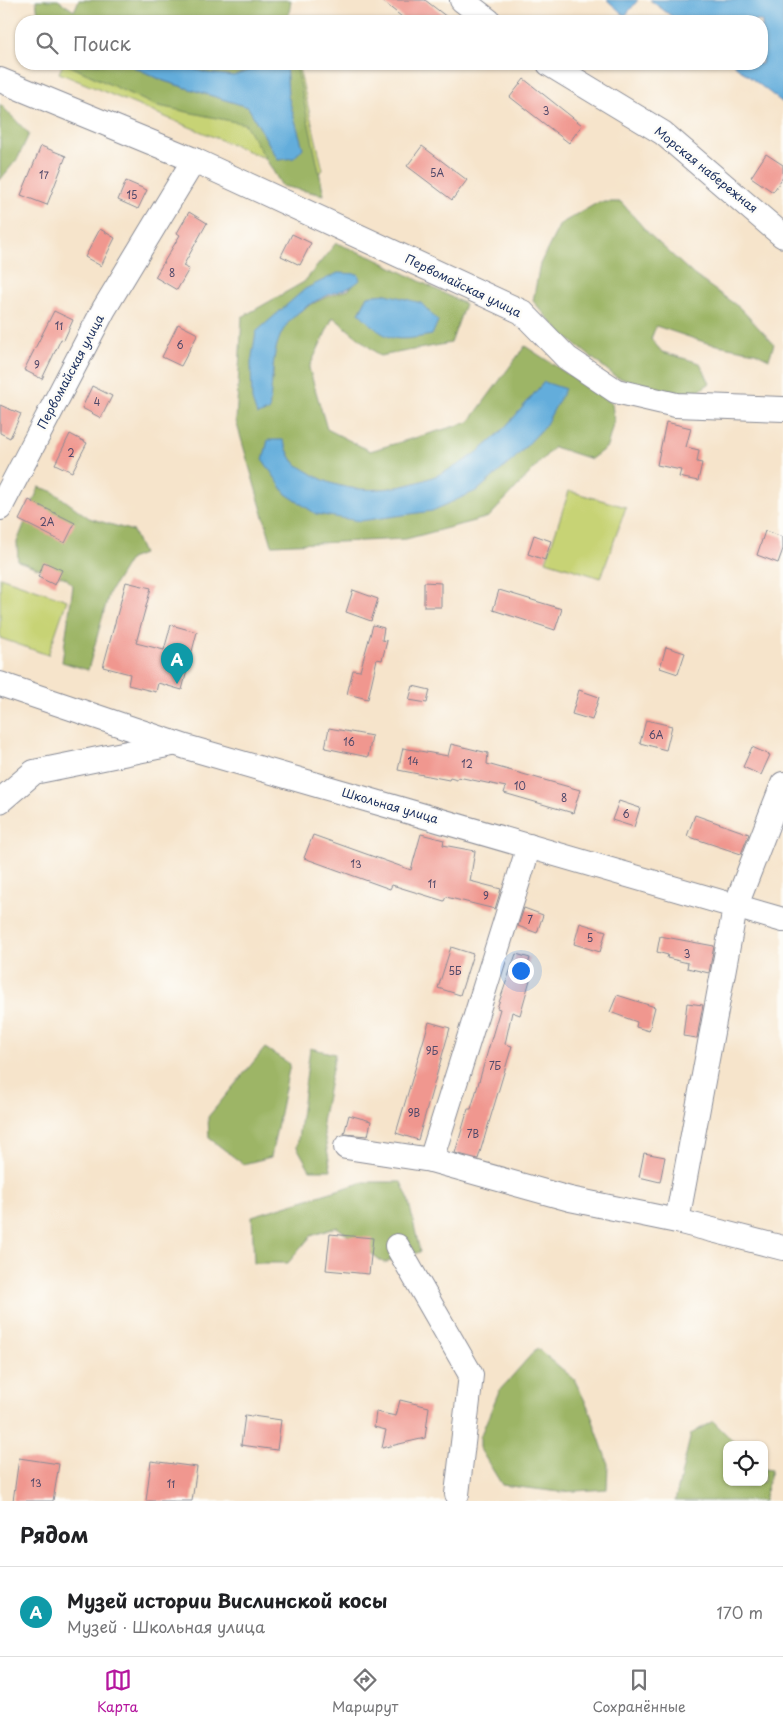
<!DOCTYPE html>
<html lang="ru">
<meta charset="utf-8">
<style>
:root{--surface:#fff;--page:#f6f6f6;--text:#202124;--muted:#757577;--line:#e0e0e0;--accent:#b5179e}
body{margin:0;font-family:"Playpen Sans",sans-serif;background:var(--page);color:var(--text)}
.controls{position:absolute;right:15px;bottom:15px;display:grid;overflow:hidden;border-radius:10px;box-shadow:0 1px 4px #0004}
.controls button{width:45px;height:45px;display:grid;place-items:center;padding:0;border:0;border-bottom:1px solid var(--line);background:var(--surface);color:var(--text);font:25px sans-serif}
.you{position:absolute;left:520px;top:970px;width:18px;height:18px;margin:-12px;border:4px solid #fff;border-radius:50%;background:#1a73e8;box-shadow:0 0 0 8px #1a73e833}
.badge{display:grid;place-items:center;width:32px;height:32px;border-radius:50%;background:var(--accent);color:#fff;font-size:16px;font-weight:700}
.pin{position:absolute;translate:-50% -41px;filter:drop-shadow(0 1px 2px #0008)}
.pin::after{content:'';position:absolute;top:26px;width:18px;height:15px;background:inherit;clip-path:polygon(0 0,100% 0,50% 100%)}
.list{margin:0;padding:0;list-style:none}
h2{display:flex;justify-content:space-between;align-items:center;height:65px;margin:0;padding:0 20px;font-size:21px}
h2 small{font-size:16px;font-weight:400;color:var(--muted)}
.list li{display:grid;grid-template-columns:32px 1fr auto;gap:15px;align-items:center;box-sizing:border-box;height:90px;padding:0 20px;border-top:1px solid var(--line)}
.list b{display:block;font-size:19px;white-space:nowrap}
.list p{margin:0;font-size:16px;white-space:nowrap;color:var(--muted)}
.list em{font-size:16px;font-style:normal;color:var(--muted)}
.icon{flex:none;width:28px;height:28px;fill:none;stroke:currentColor;stroke-width:2;stroke-linecap:round;stroke-linejoin:round}
.map{position:relative;flex:none;width:783px;height:1501px;overflow:hidden}
.search{position:absolute;background:var(--surface);box-shadow:0 1px 4px #0004;left:15px;right:15px;top:15px;height:55px;display:flex;align-items:center;gap:12px;box-sizing:border-box;padding:0 18px;border-radius:20px;color:var(--muted);font-size:19px}
.sheet{height:155px;background:var(--surface)}
nav{display:flex;justify-content:space-around;align-items:center;box-sizing:border-box;height:70px;border-top:1px solid var(--line);background:var(--surface);font-size:14px;color:var(--muted)}
nav a{display:grid;justify-items:center;gap:2px}
nav .on{color:var(--accent)}
.map>svg:first-child{display:block}
.green{fill:#c7d375;stroke:#71816a}
.forest{fill:#9db566;stroke:#5c7262;fill-rule:evenodd}
.water{fill:#63addb;stroke:#3f6e9c}
.building{fill:#f0978f}
.lines{fill:none;stroke-linecap:round;stroke-linejoin:round}
.minor-casing{stroke:#888a94;stroke-width:26}
.minor{stroke:#fff;stroke-width:24}
.labels{text-anchor:middle;stroke-width:5;stroke-linejoin:round;paint-order:stroke}
.number-label{font-size:10px;fill:#50496a}
.street-label{font-size:12px;fill:#1b2f5e;stroke:#fdfcf7}
</style>
<div class="map">
<svg width="783" height="1501" viewBox="0 0 783 1501">
<rect width="100%" height="100%" fill="#fdfcf7"/>
<filter id="ink" filterUnits="userSpaceOnUse"><feTurbulence type="fractalNoise" baseFrequency=".02" numOctaves="2"/><feDisplacementMap in="SourceGraphic" scale="10" xChannelSelector="R" yChannelSelector="G"/><feConvolveMatrix kernelMatrix="1 2 1 2 8 2 1 2 1" color-interpolation-filters="sRGB"/></filter>
<filter id="wash" filterUnits="userSpaceOnUse"><feTurbulence type="fractalNoise" baseFrequency=".0096" numOctaves="4" result="noise"/><feDisplacementMap in="SourceGraphic" scale="20" xChannelSelector="R" yChannelSelector="G"/><feGaussianBlur stdDeviation="1.12" result="paint"/><feColorMatrix in="noise" values="0 0 0 0 0 0 0 0 0 0 0 0 0 0 0 0 0 1.4 0 .05"/><feComposite in="paint" operator="in"/></filter>
<g filter="url(#wash)">
<rect width="100%" height="100%" fill="#f6e4cb"/>
<g class="green">
<polygon points="63,64 298,64 323,170 313,178 59,73"/>
<polygon points="569,491 626,507 601,578 546,561"/>
<polygon points="0,577 67,600 48,655 0,638"/>
</g>
<g class="forest">
<polygon points="36,0 58,0 74,11 79,0 291,0 288,21 39,21"/>
<polygon points="66,64 127,64 164,81 248,107 278,160 302,148 288,96 286,64 296,64 324,195 282,186 245,124 154,105"/>
<polygon points="175,64 266,64 264,66 233,76 207,73"/>
<polygon points="0,104 29,134 18,158 0,180"/>
<polygon points="599,202 621,202 649,234 694,275 740,308 774,344 769,359 755,352 707,343 656,326 651,339 662,352 700,363 710,383 695,394 659,390 616,377 560,332 533,301 540,264 560,224"/>
<path d="M336 243 374 258 465 304 451 343 380 356 333 317 309 368 327 429 370 451 469 422 525 346 612 403 614 421 607 447 591 459 554 447 489 517 406 539 272 545 236 421 242 317 304 282ZM358 274 349 290C328 295 293 310 282 329 273 344 273 363 273 380L256 332ZM386 294 382 333 359 313 368 296ZM544 382 545 426 515 458 478 490 286 494 283 441C286 447 289 455 293 461 297 466 304 469 309 472 359 506 434 486 479 451 504 432 524 405 544 382Z"/>
<polygon points="39,487 52,491 89,518 133,531 143,554 130,559 109,593 88,670 62,662 73,586 66,578 18,561 17,542"/>
<polygon points="265,1048 290,1064 271,1157 243,1164 209,1138 208,1117"/>
<polygon points="310,1048 335,1054 322,1122 331,1170 310,1170 297,1147"/>
<polygon points="364,1182 401,1182 408,1198 420,1252 384,1263 337,1227 311,1236 288,1263 254,1263 252,1216"/>
<polygon points="537,1348 574,1379 589,1409 608,1464 607,1489 560,1492 502,1485 480,1449 480,1437 499,1391"/>
<polygon points="713,1421 737,1445 727,1445 727,1482 764,1482 764,1469 771,1470 764,1501 675,1501 691,1434"/>
</g>
<g class="water">
<polygon points="607,0 638,0 625,16"/>
<polygon points="650,0 783,0 783,103 733,64 762,64 762,21 678,21"/>
<polygon points="127,64 175,64 207,73 233,76 264,66 266,64 286,64 288,96 303,148 294,158 278,160 248,107 164,81"/>
<path d="M338 273 358 274 360 280C345 293 342 288 326 296 266 323 276 356 269 411L257 415 252 400 251 363 256 332 305 289Z"/>
<path d="M386 294 421 303 438 321 432 335C392 342 388 342 359 313L368 296Z"/>
<path d="M544 382 565 389 545 426 515 458 478 490 432 511 360 521 316 514 286 494 263 460 268 440H283C286 447 289 455 293 461 297 465 304 469 309 472 359 506 434 486 479 451 504 432 524 405 544 382Z"/>
</g>
<g id="blocks">
<g class="building">
<polygon points="381,0 425,0 452,21 407,21"/>
<polygon points="524,79 582,125 569,143 510,97"/>
<polygon points="41,146 66,156 47,205 21,195"/>
<polygon points="422,146 467,180 452,200 407,166"/>
<polygon points="766,154 783,165 783,177 773,192 751,177"/>
<polygon points="126,181 147,190 138,209 118,200"/>
<polygon points="189,212 207,223 183,266 189,269 177,290 155,277 180,235 177,233"/>
<polygon points="100,229 115,238 101,266 85,257"/>
<polygon points="292,234 311,243 300,265 281,256"/>
<polygon points="54,311 73,320 64,340 61,339 42,379 24,370"/>
<polygon points="178,324 198,334 181,366 162,357"/>
<polygon points="92,386 112,396 101,418 82,408"/>
<polygon points="0,405 21,414 10,438 0,433"/>
<polygon points="666,422 691,428 686,447 699,450 697,462 702,463 698,481 679,477 681,470 657,465"/>
<polygon points="70,434 87,443 72,472 55,464"/>
<polygon points="29,500 75,523 65,543 19,520"/>
<polygon points="765,531 783,537 783,549 778,563 757,555"/>
<polygon points="534,535 551,541 545,560 528,554"/>
<polygon points="44,562 62,570 55,585 38,577"/>
<polygon points="126,582 151,588 136,643 164,650 171,625 197,632 182,690 158,683 156,692 128,685 130,674 103,667"/>
<polygon points="424,582 441,583 441,607 424,607"/>
<polygon points="353,590 378,599 371,621 346,612"/>
<polygon points="499,590 562,609 555,630 493,610"/>
<polygon points="373,625 384,628 382,640 387,641 382,660 377,659 368,699 347,694 353,670 360,671"/>
<polygon points="666,647 685,653 678,674 660,668"/>
<polygon points="413,686 430,690 427,703 409,700"/>
<polygon points="579,690 599,697 592,720 572,714"/>
<polygon points="646,720 672,726 666,750 640,743"/>
<polygon points="329,728 372,736 368,757 325,748"/>
<polygon points="451,744 488,753 487,764 580,790 573,813 504,793 506,787 458,777 457,780 450,778 449,780 398,770 403,748 448,756"/>
<polygon points="752,747 770,755 761,775 743,767"/>
<polygon points="619,801 640,808 634,827 612,820"/>
<polygon points="695,815 749,834 741,854 687,836"/>
<polygon points="421,834 444,840 443,845 475,851 470,881 501,889 495,909 446,897 444,901 392,885 390,889 304,858 313,835 411,870"/>
<polygon points="524,908 543,915 537,933 518,926"/>
<polygon points="580,923 606,931 600,952 574,944"/>
<polygon points="660,936 714,946 709,973 687,968 688,963 667,958 668,955 657,952"/>
<polygon points="451,947 473,954 460,995 438,988"/>
<polygon points="516,954 530,958 526,971 532,973 520,1015 512,1012 505,1044 512,1046 478,1159 455,1153 468,1109 471,1109 500,1009 497,1008"/>
<polygon points="617,995 655,1007 649,1031 636,1027 637,1022 610,1012"/>
<polygon points="687,1003 703,1005 697,1038 683,1036"/>
<polygon points="429,1022 450,1028 418,1140 396,1133"/>
<polygon points="349,1115 371,1121 368,1136 344,1134"/>
<polygon points="644,1153 665,1157 660,1182 639,1177"/>
<polygon points="330,1234 373,1238 369,1274 326,1270"/>
<polygon points="400,1400 429,1407 425,1438 382,1448 386,1430 374,1427 376,1412 396,1416"/>
<polygon points="245,1415 281,1420 277,1450 241,1445"/>
<polygon points="19,1458 59,1464 53,1501 13,1501"/>
<polygon points="151,1461 197,1467 192,1501 146,1501"/>
</g>
</g>
</g>
<g filter="url(#ink)">
<use href="#blocks" fill-opacity="0" stroke="#888a94" stroke-width="1"/>
<g class="lines">
<defs>
<g id="minor">
<polyline points="462,0 489,21"/>
<polyline points="549,64 663,133 783,236"/>
<polyline points="0,80 194,160 522,312 567,358 616,391 676,405 783,409"/>
<polyline points="0,508 104,309 194,160"/>
<polyline points="0,684 186,747 783,920"/>
<polyline points="0,801 34,772 172,744"/>
<polyline points="346,1147 431,1160 570,1199 677,1221 783,1248"/>
<polyline points="431,1160 529,846"/>
<polyline points="677,1221 735,908 783,784"/>
<polyline points="397,1246 471,1375 457,1494"/>
</g>
</defs>
<use href="#minor" class="minor-casing"/>
<use href="#minor" class="minor"/>
</g>
</g>
<g class="labels">
<g class="number-label">
<text x="546" y="115">3</text>
<text x="437" y="177">5А</text>
<text x="44" y="179">17</text>
<text x="132" y="199">15</text>
<text x="172" y="277">8</text>
<text x="59" y="330">11</text>
<text x="180" y="349">6</text>
<text x="37" y="369">9</text>
<text x="97" y="406">4</text>
<text x="71" y="457">2</text>
<text x="47" y="526">2А</text>
<text x="656" y="739">6А</text>
<text x="349" y="746">16</text>
<text x="413" y="765">14</text>
<text x="467" y="768">12</text>
<text x="520" y="790">10</text>
<text x="564" y="802">8</text>
<text x="626" y="818">6</text>
<text x="356" y="868">13</text>
<text x="432" y="888">11</text>
<text x="486" y="900">9</text>
<text x="530" y="924">7</text>
<text x="590" y="942">5</text>
<text x="687" y="958">3</text>
<text x="455" y="975">5Б</text>
<text x="432" y="1055">9Б</text>
<text x="495" y="1070">7Б</text>
<text x="414" y="1117">9В</text>
<text x="473" y="1138">7В</text>
<text x="36" y="1487">13</text>
<text x="171" y="1488">11</text>
</g>
<g class="street-label">
<text transform="translate(706 170) rotate(39)" y="4">Морская набережная</text>
<text transform="translate(463 286) rotate(26)" y="4">Первомайская улица</text>
<text transform="translate(71 372) rotate(-62)" y="4">Первомайская улица</text>
<text transform="translate(390 806) rotate(16)" y="4">Школьная улица</text>
</g>
</g>
</svg>
<div class="controls">
<button><svg class="icon" aria-label="locate" viewBox="0 0 24 24"><circle cx="12" cy="12" r="6"/><path d="M12 2v4M12 18v4M2 12h4M18 12h4"/></svg></button>
</div>
<div class="you"></div>
<div class="pin badge" style="left:177px;top:684px;background:#0f9aa8">A</div>
<div class="search"><svg class="icon" aria-label="search" viewBox="0 0 24 24"><circle cx="10" cy="10" r="6"/><path d="M15 15l6 6"/></svg>Поиск</div>
</div>
<section class="sheet">
<h2>Рядом<small></small></h2>
<ul class="list">
<li><span class="badge" style="background:#0f9aa8">A</span><div><b>Музей истории Вислинской косы</b><p>Музей · Школьная улица</p></div><em>170 m</em></li>
</ul>
</section>
<nav>
<a class="on"><svg class="icon" aria-label="map" viewBox="0 0 24 24"><path d="M3 6l6-2 6 2 6-2v14l-6 2-6-2-6 2zM9 4v14M15 6v14"/></svg>Карта</a>
<a><svg class="icon" aria-label="directions" viewBox="0 0 24 24"><path d="M12 3l9 9-9 9-9-9zM9 14v-3h6M13 9l2 2-2 2"/></svg>Маршрут</a>
<a><svg class="icon" aria-label="saved" viewBox="0 0 24 24"><path d="M7 4h10v16l-5-4-5 4z"/></svg>Сохранённые</a>
</nav>
